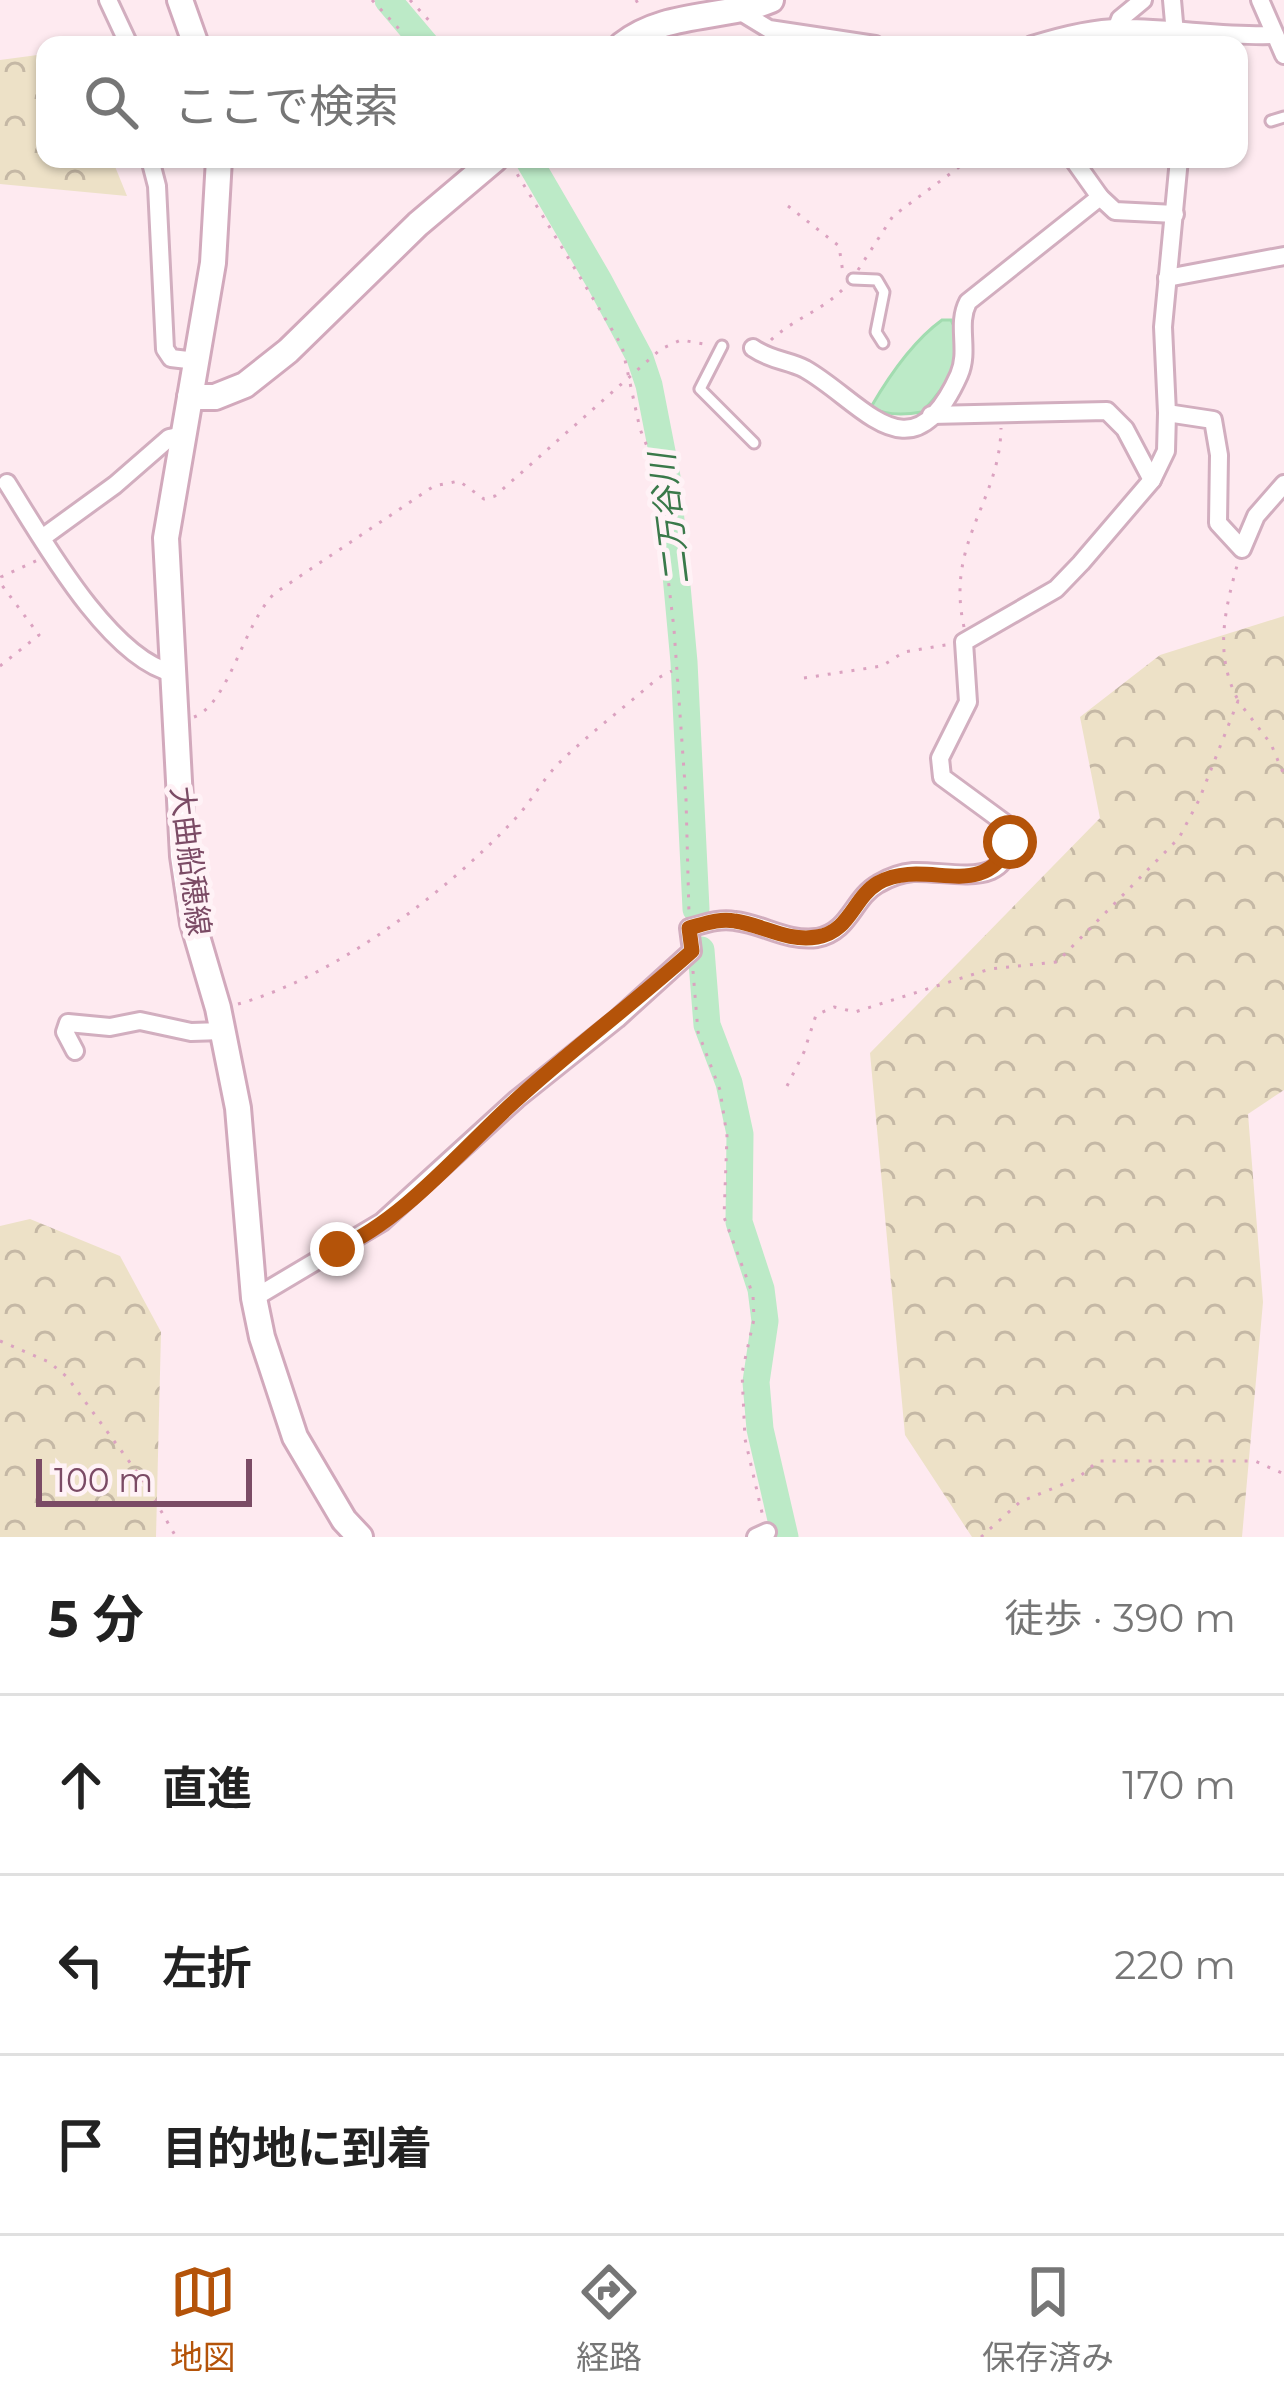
<!DOCTYPE html>
<html lang="ja">
<meta charset="utf-8">
<style>
:root{--surface:#fff;--page:#f2f2f2;--text:#222;--muted:#767676;--line:#e0e0e0;--accent:#b45309}
body{margin:0;font-family:Montserrat,"Noto Sans JP",sans-serif;background:var(--page);color:var(--text)}
.scale{position:absolute;left:36px;bottom:30px;width:216px;box-sizing:border-box;padding-left:12px;border:6px solid #7b4b65;border-top:0;font-size:33px;line-height:42px;white-space:nowrap;color:#7b4b65;-webkit-text-stroke:9px #fff2f6;paint-order:stroke}
.stop{position:absolute;width:36px;height:36px;margin:-27px;border:9px solid #b45309;border-radius:50%;background:#fff}
.stop.end{background:#b45309;border-color:#fff;box-shadow:0 3px 12px #0008}
.list{margin:0;padding:0;list-style:none}
h2{display:flex;justify-content:space-between;align-items:center;height:156px;margin:0;padding:0 48px;font-size:51px}
h2 small{font-size:39px;font-weight:400;color:var(--muted)}
.list li{display:grid;grid-template-columns:78px 1fr auto;gap:36px;align-items:center;box-sizing:border-box;height:180px;padding:0 48px;border-top:3px solid var(--line)}
.list b{display:block;font-size:45px;white-space:nowrap}
.list em{font-size:39px;font-style:normal;color:var(--muted)}
.icon{flex:none;width:66px;height:66px;fill:none;stroke:currentColor;stroke-width:2;stroke-linecap:round;stroke-linejoin:round}
.map{position:relative;flex:none;width:1284px;height:1537px;overflow:hidden}
.search{position:absolute;background:var(--surface);box-shadow:0 3px 9px #0004;left:36px;right:36px;top:36px;height:132px;display:flex;align-items:center;gap:30px;box-sizing:border-box;padding:0 42px;border-radius:24px;color:var(--muted);font-size:45px}
.sheet{height:696px;background:var(--surface)}
nav{display:flex;justify-content:space-around;align-items:center;box-sizing:border-box;height:168px;border-top:3px solid var(--line);background:var(--surface);font-size:33px;color:var(--muted)}
nav a{display:grid;justify-items:center;gap:6px}
nav .on{color:var(--accent)}
.map>svg:first-child{display:block}
.forest{fill:url(#forest-crowns)}
.water{fill:#bceac7;stroke:#a2dcb0;stroke-width:3}
.lines{fill:none;stroke-linecap:round;stroke-linejoin:round}
.river{stroke:#bceac7;stroke-width:27}
.lane-casing{stroke:#d2aebf;stroke-width:15}
.street-casing{stroke:#d2aebf;stroke-width:22}
.secondary-casing{stroke:#d2a9bc;stroke-width:30}
.path{stroke:#dba2c0;stroke-width:3;stroke-dasharray:3 9;stroke-linecap:butt}
.lane{stroke:#fff;stroke-width:9}
.street{stroke:#fff;stroke-width:16}
.secondary{stroke:#fff;stroke-width:24}
.route{stroke:#b45309;stroke-width:15}
.labels{text-anchor:middle;stroke-width:10;stroke-linejoin:round;paint-order:stroke}
.street-label{font-size:30px;fill:#7b4b65;stroke:#fff2f6}
.water-label{font-size:33px;font-style:italic;fill:#3a794a;stroke:#fff2f6}
</style>
<div class="map">
<svg width="1284" height="1537" viewBox="0 0 1284 1537">
<defs>
<pattern id="forest-crowns" width="20" height="18" patternUnits="userSpaceOnUse" patternTransform="scale(3)"><rect width="20" height="18" fill="#ede1c7"/><path d="M2 6a3 3 0 1 1 6 0M12 15a3 3 0 1 1 6 0" fill="none" stroke="#c5b8a5"/></pattern>
</defs>
<rect width="100%" height="100%" fill="#feeaf0"/>
<g class="forest">
<polygon points="45,54 45,159 112,159 127,196 0,184 0,60"/>
<polygon points="1284,616 1284,1090 1248,1114 1263,1302 1242,1537 972,1537 905,1435 870,1053 1100,818 1080,717 1160,655"/>
<polygon points="30,1219 120,1256 161,1332 156,1537 0,1537 0,1226"/>
</g>
<path class="water" d="M942 320H951C970 354 945 388 922 412 905 415 886 416 871 407 889 376 913 341 942 320Z"/>
<g class="lines">
<g class="river">
<polyline points="388,0 426,45"/>
<polyline points="528,159 599,281 640,358 649,385 667,477 684,662 696,909"/>
<polyline points="701,950 707,1025 729,1083 740,1134 739,1222 761,1289 765,1321 756,1382 760,1429 785,1537"/>
</g>
<defs>
<g id="lane">
<polyline points="1271,121 1284,117"/>
<polyline points="853,279 877,280 884,292 876,332 883,343"/>
<polyline points="722,346 700,389 754,443"/>
</g>
<g id="street">
<polyline points="108,0 129,45"/>
<polyline points="1172,0 1176,45"/>
<polyline points="1260,0 1284,55"/>
<polyline points="741,12 769,29 875,45"/>
<polyline points="1117,27 1120,19 1143,0"/>
<path d="M1032 45C1061 36 1095 27 1124 28 1175 28 1224 37 1275 35"/>
<polyline points="150,159 157,186 165,349 171,358 196,361"/>
<polyline points="1073,159 1100,197 1115,211 1175,214"/>
<polyline points="1179,159 1163,327 1167,413 1213,420 1219,455 1218,523 1242,549 1256,516 1284,484"/>
<polyline points="1167,278 1284,256"/>
<path d="M753 348C772 361 788 360 805 369 863 402 911 482 959 375 970 350 956 325 968 302L1100 197"/>
<polyline points="931,415 1107,411 1125,429 1152,480"/>
<path d="M7 483C41 537 109 659 173 673"/>
<polyline points="42,538 115,485 169,438 183,435"/>
<polyline points="75,1051 65,1032 68,1023 110,1027 140,1021 191,1032 223,1031"/>
<path d="M254 1298 382 1222 517 1099 617 1019 692 951 689 928C704 924 719 918 735 921 763 924 787 942 817 938 850 932 853 898 878 884 888 878 902 873 913 872 951 870 1020 894 1006 824L942 777 940 758 968 702 964 642 1056 589 1081 563 1152 480 1166 451 1167 413"/>
<polyline points="756,1537 767,1532"/>
</g>
<g id="secondary">
<polyline points="180,0 196,45"/>
<path d="M622 45C665 11 722 20 771 0"/>
<polyline points="219,159 213,263 166,538 183,856 193,923 218,1008 238,1108 254,1298 262,1337 295,1437 344,1520 360,1537"/>
<polyline points="190,397 215,397 245,385 288,351 418,224 495,159"/>
</g>
</defs>
<use href="#lane" class="lane-casing"/>
<use href="#street" class="street-casing"/>
<use href="#secondary" class="secondary-casing"/>
<g class="path">
<polyline points="372,0 400,30"/>
<polyline points="410,0 434,26"/>
<polyline points="636,0 641,9"/>
<polyline points="511,164 622,346 640,429 655,466 674,629 686,799 689,915"/>
<polyline points="788,206 839,246 843,273"/>
<polyline points="858,270 893,216 970,159"/>
<path d="M771 340C793 319 824 310 845 287"/>
<path d="M964 627C945 542 1000 502 1001 428"/>
<polyline points="0,666 39,635 1,584 1,577 40,559"/>
<polyline points="804,678 882,666 904,652 946,645"/>
<path d="M1237 698C1214 653 1225 609 1238 562"/>
<path d="M194 717C229 704 244 622 275 593L434 486 459 481 484 499 495 496 661 349 681 340 710 345"/>
<polyline points="693,971 698,1032 720,1090 727,1136 724,1217 753,1295 754,1319 742,1373 745,1439 763,1517"/>
<path d="M238 1004C335 977 444 894 513 821 530 804 542 780 559 763 590 733 625 707 658 678L672 671"/>
<polyline points="787,1086 804,1052 816,1015 834,1007 855,1012 990,969 1057,962 1179,838 1199,800 1238,701 1271,744 1284,775"/>
<polyline points="0,1341 49,1362 67,1377 145,1483 176,1537"/>
<polyline points="981,1537 1020,1502 1078,1478 1098,1461 1255,1461 1284,1474"/>
</g>
<use href="#lane" class="lane"/>
<use href="#street" class="street"/>
<use href="#secondary" class="secondary"/>
</g>
<g class="lines">
<path class="route" d="M337 1249C404 1220 461 1150 515 1101 572 1049 634 1003 692 951L689 928C704 924 719 918 735 921 763 925 787 942 817 937 850 932 853 898 878 883 926 856 983 905 1010 842"/>
</g>
<g class="labels">
<g class="street-label">
<text transform="translate(190 861) rotate(83)" y="10">大曲船穂線</text>
</g>
<g class="water-label">
<text transform="translate(669 519) rotate(-97)" y="12">二万谷川</text>
</g>
</g>
</svg>
<div class="scale">100 m</div>
<div class="stop" style="left:1010px;top:842px"></div>
<div class="stop end" style="left:337px;top:1249px"></div>
<div class="search"><svg class="icon" aria-label="search" viewBox="0 0 24 24"><circle cx="10" cy="10" r="6"/><path d="M15 15l6 6"/></svg>ここで検索</div>
</div>
<section class="sheet">
<h2>5 分<small>徒歩 · 390 m</small></h2>
<ul class="list">
<li><svg class="icon" aria-label="ahead" viewBox="0 0 24 24"><path d="M12 20V5M6 11l6-6 6 6"/></svg><div><b>直進</b></div><em>170 m</em></li>
<li><svg class="icon" aria-label="left" viewBox="0 0 24 24"><path d="M17 20v-9H6M10 6l-5 5 5 5"/></svg><div><b>左折</b></div><em>220 m</em></li>
<li><svg class="icon" aria-label="arrive" viewBox="0 0 24 24"><path d="M6 21V4h12l-3 4 3 4H6"/></svg><div><b>目的地に到着</b></div></li>
</ul>
</section>
<nav>
<a class="on"><svg class="icon" aria-label="map" viewBox="0 0 24 24"><path d="M3 6l6-2 6 2 6-2v14l-6 2-6-2-6 2zM9 4v14M15 6v14"/></svg>地図</a>
<a><svg class="icon" aria-label="directions" viewBox="0 0 24 24"><path d="M12 3l9 9-9 9-9-9zM9 14v-3h6M13 9l2 2-2 2"/></svg>経路</a>
<a><svg class="icon" aria-label="saved" viewBox="0 0 24 24"><path d="M7 4h10v16l-5-4-5 4z"/></svg>保存済み</a>
</nav>
